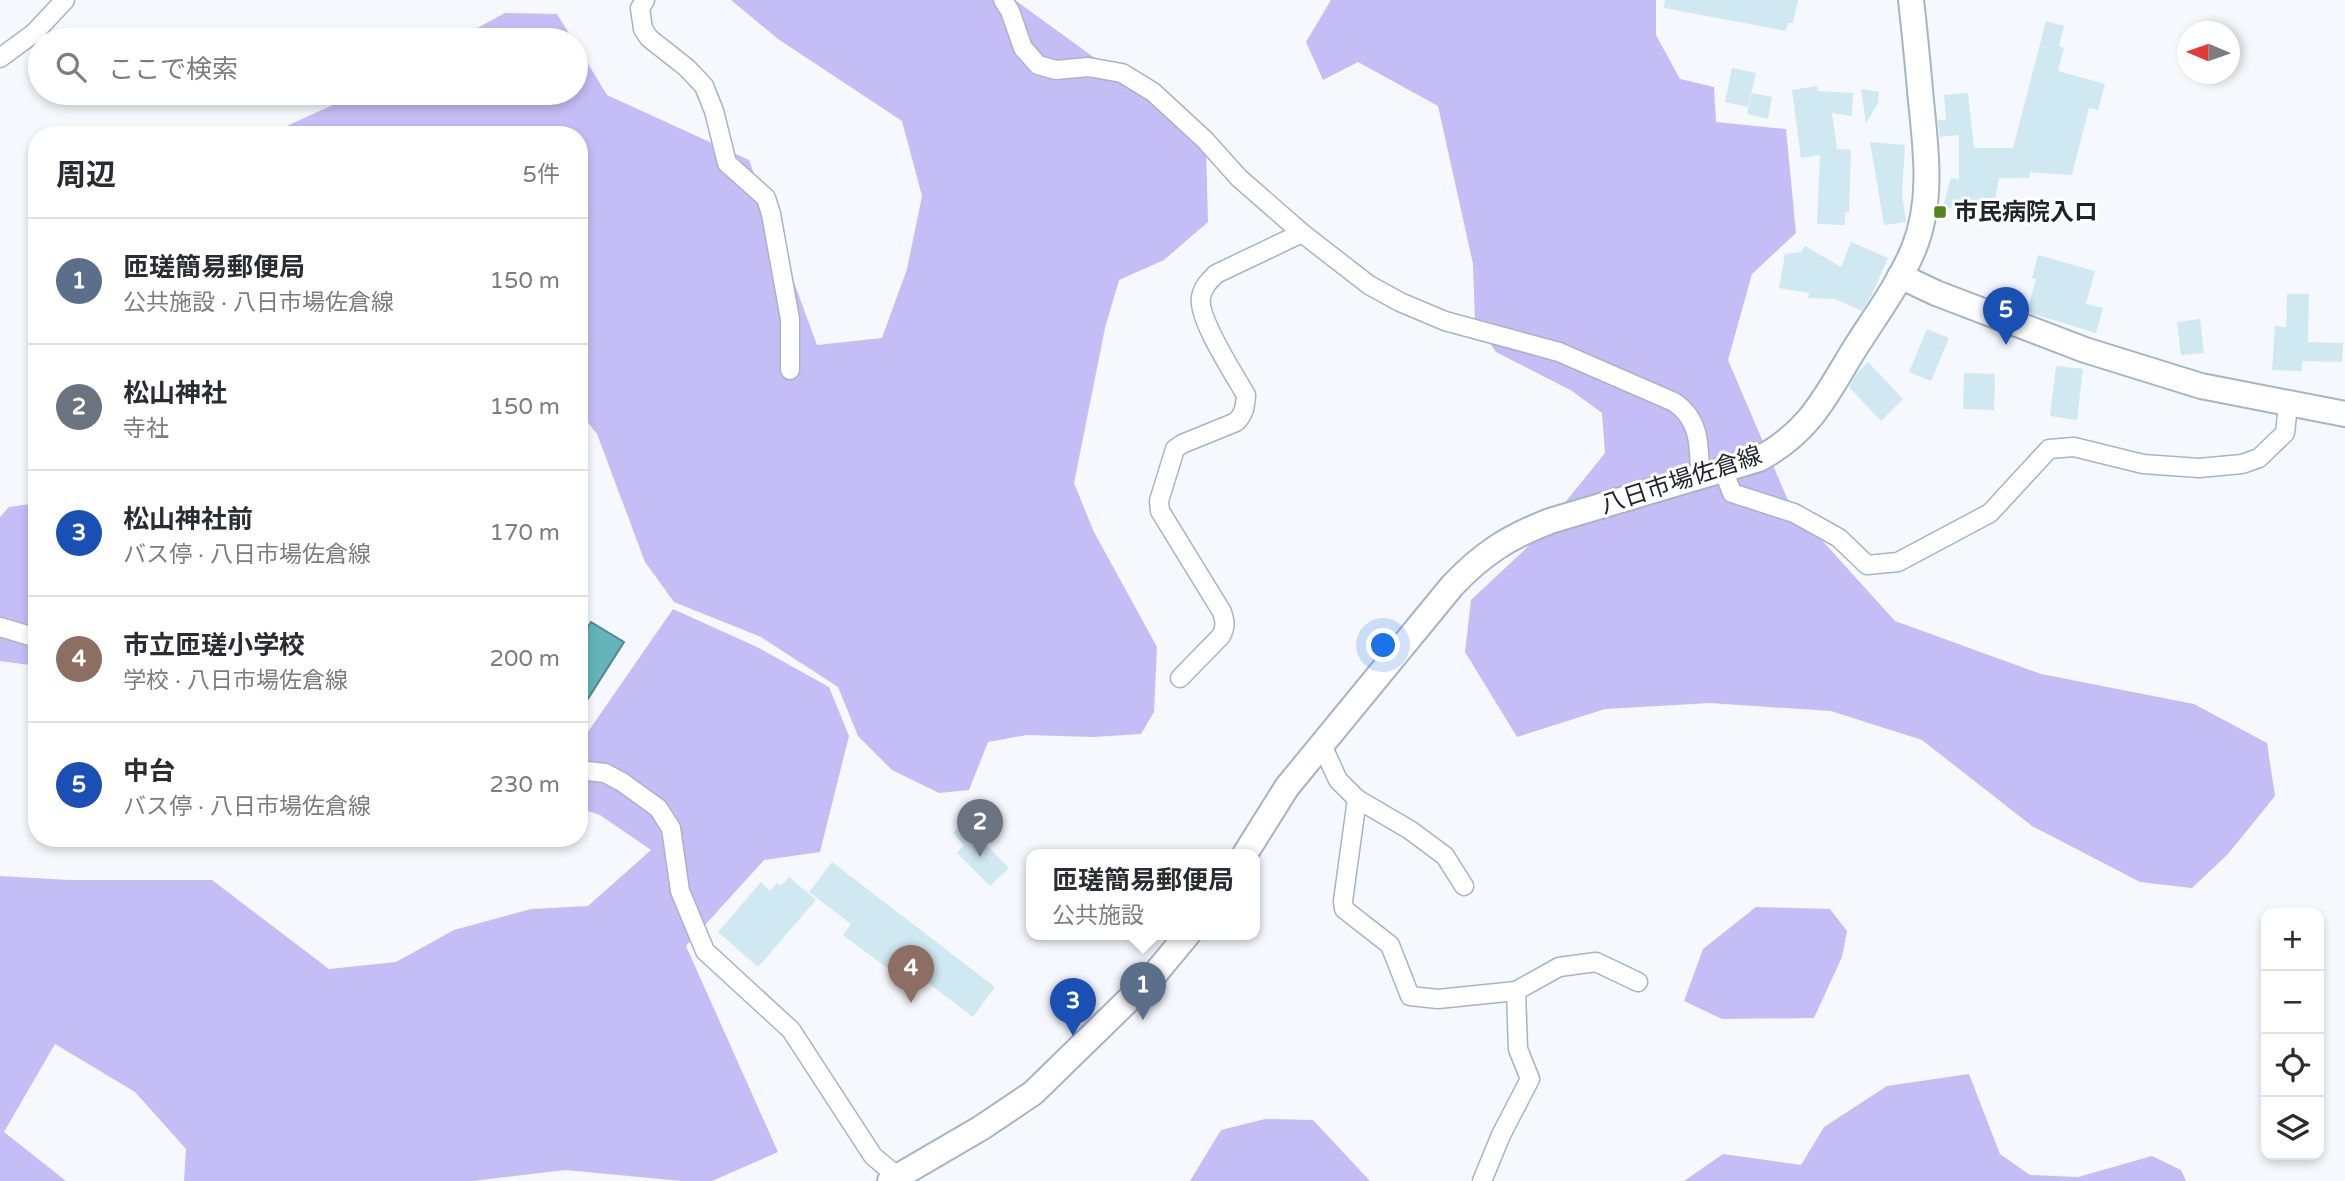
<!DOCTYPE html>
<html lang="ja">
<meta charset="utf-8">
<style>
:root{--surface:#fff;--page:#f2f2f3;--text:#2b2b33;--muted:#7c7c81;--line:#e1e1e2;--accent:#50851c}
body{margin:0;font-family:"Varela Round","Noto Sans JP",sans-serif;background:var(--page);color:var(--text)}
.controls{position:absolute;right:21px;bottom:21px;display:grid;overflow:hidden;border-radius:14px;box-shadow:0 4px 10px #0003}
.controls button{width:63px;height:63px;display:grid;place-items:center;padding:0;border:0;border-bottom:2px solid var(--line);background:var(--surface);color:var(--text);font:35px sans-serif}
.compass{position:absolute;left:2177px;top:21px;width:63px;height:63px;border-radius:50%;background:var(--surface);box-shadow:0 4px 10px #0003;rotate:272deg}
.you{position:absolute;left:1384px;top:646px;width:24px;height:24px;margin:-18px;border:5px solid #fff;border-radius:50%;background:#1a73e8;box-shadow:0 0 0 10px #1a73e833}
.badge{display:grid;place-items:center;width:46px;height:46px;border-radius:50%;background:var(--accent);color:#fff;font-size:23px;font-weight:700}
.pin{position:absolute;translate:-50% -58px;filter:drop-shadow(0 2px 4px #0008)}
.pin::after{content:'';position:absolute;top:37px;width:24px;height:21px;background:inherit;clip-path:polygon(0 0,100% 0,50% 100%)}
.popup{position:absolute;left:1026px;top:849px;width:234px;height:91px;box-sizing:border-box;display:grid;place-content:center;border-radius:14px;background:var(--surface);filter:drop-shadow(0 2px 5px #0005);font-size:23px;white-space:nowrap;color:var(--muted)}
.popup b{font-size:26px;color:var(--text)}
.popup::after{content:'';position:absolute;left:50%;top:100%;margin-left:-14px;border:14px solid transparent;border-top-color:var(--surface)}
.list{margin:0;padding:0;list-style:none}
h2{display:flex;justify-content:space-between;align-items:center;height:91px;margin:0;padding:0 28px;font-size:30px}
h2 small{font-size:23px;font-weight:400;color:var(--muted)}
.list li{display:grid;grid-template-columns:46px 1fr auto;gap:21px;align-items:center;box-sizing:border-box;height:126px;padding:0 28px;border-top:2px solid var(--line)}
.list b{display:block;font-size:26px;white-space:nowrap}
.list p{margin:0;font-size:23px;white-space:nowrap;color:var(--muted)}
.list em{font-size:23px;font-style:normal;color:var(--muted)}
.icon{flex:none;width:38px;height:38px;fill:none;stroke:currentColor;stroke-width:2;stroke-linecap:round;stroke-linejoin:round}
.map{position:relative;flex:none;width:2345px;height:1181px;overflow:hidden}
.search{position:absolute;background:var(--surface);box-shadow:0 4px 10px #0003;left:28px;top:28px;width:560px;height:77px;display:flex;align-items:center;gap:18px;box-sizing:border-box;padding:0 24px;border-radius:38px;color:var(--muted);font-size:26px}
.panel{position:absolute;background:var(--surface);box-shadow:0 4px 10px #0003;left:28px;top:126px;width:560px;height:721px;border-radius:28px}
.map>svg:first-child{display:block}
.forest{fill:#c4bdf6}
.water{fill:#64b4b9;stroke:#4f898e;stroke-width:2}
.building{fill:#cfe8f2}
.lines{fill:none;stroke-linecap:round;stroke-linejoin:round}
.street-casing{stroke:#a4b5c5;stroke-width:21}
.secondary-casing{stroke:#a4b5c5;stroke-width:28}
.street{stroke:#fff;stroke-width:18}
.secondary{stroke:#fff;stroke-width:24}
.poi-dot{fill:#50851c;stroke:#fff;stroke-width:2.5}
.labels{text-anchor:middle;stroke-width:6;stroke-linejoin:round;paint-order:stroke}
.poi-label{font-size:24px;font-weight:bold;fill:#1e242a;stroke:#fff;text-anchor:start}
.street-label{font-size:24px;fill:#1e242a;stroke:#fff}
</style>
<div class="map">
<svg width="2345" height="1181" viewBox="0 0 2345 1181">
<rect width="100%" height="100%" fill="#f5f8fc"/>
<g class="forest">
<polygon points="731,0 1015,0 1147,96 1206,148 1208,222 1164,260 1119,280 1105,328 1074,483 1094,532 1157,647 1154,712 1141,734 1093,737 1027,735 988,742 969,790 939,793 892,770 858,736 838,687 761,637 674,602 645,562 597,434 579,411 579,135 267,135 359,93 576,93 576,44 607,95 749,160 817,345 882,338 907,269 922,196 902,121 778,39"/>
<polygon points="1331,0 1656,0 1656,35 1680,79 1714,87 1716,122 1786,129 1796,233 1752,274 1728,360 1790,505 1895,621 2041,674 2194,704 2267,743 2275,796 2228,854 2192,888 2140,882 2032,826 1922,740 1831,711 1710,703 1605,709 1517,737 1465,652 1471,600 1534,541 1605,453 1602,413 1572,391 1496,352 1475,321 1473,264 1438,106 1358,62 1323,80 1306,42"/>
<polygon points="505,13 557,14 573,40 455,40"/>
<polygon points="37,503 37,666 0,661 0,517 9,507"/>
<polygon points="673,609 759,648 829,687 849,736 820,852 764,860 686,946 778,1152 712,1181 682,1181 565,1170 473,1181 184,1181 186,1149 135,1092 55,1044 4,1132 66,1181 0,1181 0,876 69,880 212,880 329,969 396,962 454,930 531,909 588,906 651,850 600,815 579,808 579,739 583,739"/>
<polygon points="1756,907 1830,909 1847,931 1842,957 1814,1018 1722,1019 1684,1001 1703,949"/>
<polygon points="1969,1074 2000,1154 2030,1175 2078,1177 2152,1156 2181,1170 2186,1181 1684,1181 1723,1154 1801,1165 1824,1127 1887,1086"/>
<polygon points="1265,1119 1313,1120 1370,1181 1190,1181 1221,1130"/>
</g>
<polygon class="water" points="591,622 624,642 582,708 579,706 579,641"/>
<g class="building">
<polygon points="1665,0 1798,0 1793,23 1788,23 1786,31 1664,8"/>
<polygon points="2046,21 2064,26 2059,46 2064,48 2058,71 2105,84 2098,110 2089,108 2072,175 2030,172 2030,178 1999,178 1991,220 1943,206 1951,178 1959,179 1959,135 1940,137 1938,120 1946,120 1944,95 1968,93 1974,148 2013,148"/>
<polygon points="1732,68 1756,73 1748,107 1725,102"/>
<polygon points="1817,86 1818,91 1853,93 1852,116 1832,113 1837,149 1851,150 1849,213 1845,212 1845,225 1817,224 1820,155 1801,158 1792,90"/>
<polygon points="1861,89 1879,92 1878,103 1866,123"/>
<polygon points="1752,93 1772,97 1768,119 1747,114"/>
<polygon points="1870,142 1905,145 1902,194 1906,222 1884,225"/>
<polygon points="1851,242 1888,258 1873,292 1862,311 1835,299 1808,298 1809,293 1779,288 1785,254 1801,252 1805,246 1841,267"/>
<polygon points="2038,255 2095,271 2086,304 2103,308 2096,333 2027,312 2036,279 2032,278"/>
<polygon points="2287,294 2309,294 2308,342 2343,343 2342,362 2302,361 2302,371 2272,370 2275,326 2286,327"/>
<polygon points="2200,319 2204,353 2181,355 2177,322"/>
<polygon points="1927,329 1949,338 1931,381 1909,372"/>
<polygon points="1868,362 1903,399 1881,421 1849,387 1857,373"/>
<polygon points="2056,366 2083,369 2077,420 2050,416"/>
<polygon points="1964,373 1995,374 1994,410 1963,409"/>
<polygon points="974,811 986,823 976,834 1009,868 990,886 957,853 964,845 953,833"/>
<polygon points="832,862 995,987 973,1017 902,963 894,973 843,935 851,924 809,892"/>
<polygon points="789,877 816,900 758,967 718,932 761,882 770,891 777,883 781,886"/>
</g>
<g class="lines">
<defs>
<g id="street">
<polyline points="645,0 640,8 643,29 649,38 687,68 704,86 714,111 727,163 766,198 771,214 790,319 790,370"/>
<path d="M1003 0 1010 11 1023 48 1038 65 1056 70 1088 67 1122 73 1153 92 1205 140 1239 178 1302 233 1369 285 1400 302 1445 321 1559 352 1674 402C1701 420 1699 447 1700 477"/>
<polyline points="0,58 34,33 65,0"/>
<polyline points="1723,469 1732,493 1794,513 1839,538 1867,565 1898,562 1990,513 2049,449 2074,447 2143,464 2199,468 2242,464 2259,458 2285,433 2288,405"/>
<polyline points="0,627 37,638"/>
<path d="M1180 678 1221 636C1226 627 1225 621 1222 612L1160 511 1159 501 1175 449 1182 444 1236 422C1245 413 1245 406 1246 395 1234 374 1197 318 1201 297 1203 287 1209 281 1216 274L1302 233"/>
<polyline points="1322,745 1338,780 1357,799 1410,830 1445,856 1464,886"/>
<polyline points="579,770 605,773 622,782 658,808 671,828 680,891 705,951 791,1030 873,1156 898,1177"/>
<polyline points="1357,799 1343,901 1344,909 1390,945 1410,996 1438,999 1516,991 1518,1049 1530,1079 1501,1135 1482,1181"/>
<polyline points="1516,991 1559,967 1596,962 1638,982"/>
</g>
<g id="secondary">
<polyline points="1900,276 1936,293 2085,350 2201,386 2345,414"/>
<path d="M1245 854 1287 787 1452 586C1483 553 1509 537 1550 521L1759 459C1809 432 1824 399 1852 353 1873 319 1899 285 1914 248 1933 201 1926 149 1921 101 1918 67 1915 34 1911 0"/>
<polyline points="890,1181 981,1128 1033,1093 1154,975 1188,934"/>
</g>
</defs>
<use href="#street" class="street-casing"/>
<use href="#secondary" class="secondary-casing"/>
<use href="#street" class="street"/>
<use href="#secondary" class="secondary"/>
</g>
<rect class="poi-dot" x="1933" y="205" width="14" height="14" rx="3.5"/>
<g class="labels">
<g class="poi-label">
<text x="1954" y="220">市民病院入ロ</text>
</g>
<g class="street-label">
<text transform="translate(1681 480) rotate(-18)" y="8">八日市場佐倉線</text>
</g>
</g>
</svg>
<div class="controls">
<button>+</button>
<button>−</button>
<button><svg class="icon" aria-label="locate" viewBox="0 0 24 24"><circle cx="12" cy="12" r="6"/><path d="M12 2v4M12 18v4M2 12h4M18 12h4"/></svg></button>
<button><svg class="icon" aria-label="layers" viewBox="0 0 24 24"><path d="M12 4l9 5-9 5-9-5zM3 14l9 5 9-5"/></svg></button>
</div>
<svg class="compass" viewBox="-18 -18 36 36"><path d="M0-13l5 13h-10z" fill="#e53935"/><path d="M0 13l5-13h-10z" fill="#7c7c81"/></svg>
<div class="you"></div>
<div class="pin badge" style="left:1143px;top:1020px;background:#5c6f8a">1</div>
<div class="popup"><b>匝瑳簡易郵便局</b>公共施設</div>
<div class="pin badge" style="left:980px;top:857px;background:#6b7280">2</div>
<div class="pin badge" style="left:1073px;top:1036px;background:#1a4fb4">3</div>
<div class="pin badge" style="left:911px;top:1003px;background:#8d6e63">4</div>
<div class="pin badge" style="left:2006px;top:345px;background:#1a4fb4">5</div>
<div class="search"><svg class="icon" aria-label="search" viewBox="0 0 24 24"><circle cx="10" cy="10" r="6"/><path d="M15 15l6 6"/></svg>ここで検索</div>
<section class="panel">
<h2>周辺<small>5件</small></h2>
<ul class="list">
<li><span class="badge" style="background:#5c6f8a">1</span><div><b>匝瑳簡易郵便局</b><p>公共施設 · 八日市場佐倉線</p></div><em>150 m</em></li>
<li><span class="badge" style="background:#6b7280">2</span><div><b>松山神社</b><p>寺社</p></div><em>150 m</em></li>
<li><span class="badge" style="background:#1a4fb4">3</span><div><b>松山神社前</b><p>バス停 · 八日市場佐倉線</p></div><em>170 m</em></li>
<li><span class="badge" style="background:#8d6e63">4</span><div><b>市立匝瑳小学校</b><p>学校 · 八日市場佐倉線</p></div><em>200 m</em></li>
<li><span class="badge" style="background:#1a4fb4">5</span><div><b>中台</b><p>バス停 · 八日市場佐倉線</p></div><em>230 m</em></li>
</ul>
</section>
</div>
